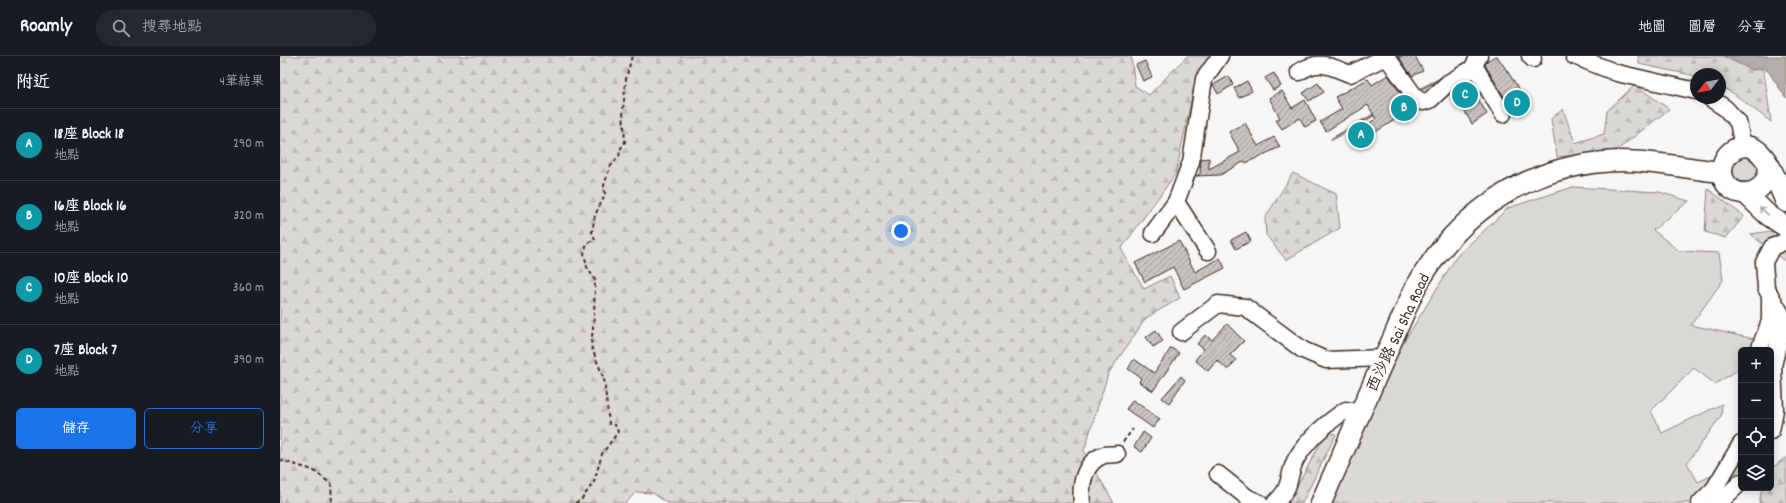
<!DOCTYPE html>
<html lang="zh-TW">
<meta charset="utf-8">
<style>
:root{--surface:#171b24;--page:#242831;--text:#f1f3f6;--muted:#9ea1a6;--line:#363941;--accent:#1a73e8}
body{margin:0;font-family:Dekko,"LXGW WenKai TC",sans-serif;background:var(--page);color:var(--text)}
.controls{position:absolute;right:12px;bottom:12px;display:grid;overflow:hidden;border-radius:6px;box-shadow:0 2px 10px #0003}
.controls button{width:36px;height:36px;display:grid;place-items:center;padding:0;border:0;border-bottom:1px solid var(--line);background:var(--surface);color:var(--text);font:20px sans-serif}
.compass{position:absolute;left:1410px;top:12px;width:36px;height:36px;border-radius:50%;background:var(--surface);box-shadow:0 2px 10px #0003;rotate:239deg}
.you{position:absolute;left:621px;top:175px;width:14px;height:14px;margin:-10px;border:3px solid #fff;border-radius:50%;background:#1a73e8;box-shadow:0 0 0 6px #1a73e833}
.badge{display:grid;place-items:center;width:26px;height:26px;border-radius:50%;background:var(--accent);color:#fff;font-size:13px;font-weight:700}
.pin{position:absolute;translate:-50% -50%;border:2px solid #fff;box-shadow:0 1px 4px #0006}
.list{margin:0;padding:0;list-style:none}
h2{display:flex;justify-content:space-between;align-items:center;height:52px;margin:0;padding:0 16px;font-size:17px}
h2 small{font-size:13px;font-weight:400;color:var(--muted)}
.list li{display:grid;grid-template-columns:26px 1fr auto;gap:12px;align-items:center;box-sizing:border-box;height:72px;padding:0 16px;border-top:1px solid var(--line)}
.list b{display:block;font-size:15px;white-space:nowrap}
.list p{margin:0;font-size:13px;white-space:nowrap;color:var(--muted)}
.list em{font-size:13px;font-style:normal;color:var(--muted)}
.actions{display:flex;gap:8px;padding:12px 16px}
.actions a{flex:1;padding:9px 0;border:1px solid var(--accent);border-radius:6px;text-align:center;font-size:14px;color:var(--accent)}
.actions .main{background:var(--accent);color:#fff}
.icon{flex:none;width:22px;height:22px;fill:none;stroke:currentColor;stroke-width:2;stroke-linecap:round;stroke-linejoin:round}
.map{position:relative;flex:none;width:1506px;height:447px;overflow:hidden}
header{display:flex;align-items:center;gap:24px;box-sizing:border-box;height:56px;padding:0 20px;background:var(--surface);border-bottom:1px solid var(--line)}
header strong{font-size:19px}
nav{display:flex;gap:22px;margin-inline-start:auto;font-size:14px}
.search{width:280px;height:36px;background:var(--page);display:flex;align-items:center;gap:10px;box-sizing:border-box;padding:0 14px;border-radius:22px;color:var(--muted);font-size:15px}
main{display:flex}
aside{flex:1;background:var(--surface)}
.map>svg:first-child{display:block}
.grass{fill:#dbd9d6;stroke:#8b827a}
.forest{fill:url(#forest-firs);stroke:#8b827a}
.water{fill:#b4aeaa;stroke:#847972}
.lines{fill:none;stroke-linecap:round;stroke-linejoin:round}
.stream{stroke:#847972;stroke-width:3}
.building{fill:url(#building-hatch);stroke:#3b2a1e}
.minor-casing{stroke:#3b2a1e;stroke-width:19}
.major-casing{stroke:#3b2a1e;stroke-width:23}
.path{stroke:#3b2a1e;stroke-width:2;stroke-dasharray:4 3;stroke-linecap:butt}
.minor{stroke:#fff;stroke-width:16}
.major{stroke:#fff;stroke-width:20}
.oneway{stroke:#a79f9a}
.labels{text-anchor:middle;stroke-width:3.5;stroke-linejoin:round;paint-order:stroke}
.street-label{font-size:16px;fill:#3b2a1e;stroke:#fff}
</style>
<header>
<strong>Roamly</strong>
<div class="search"><svg class="icon" aria-label="search" viewBox="0 0 24 24"><circle cx="10" cy="10" r="6"/><path d="M15 15l6 6"/></svg>搜尋地點</div>
<nav><a>地圖</a><a>圖層</a><a>分享</a></nav>
</header>
<main>
<aside>
<h2>附近<small>4筆結果</small></h2>
<ul class="list">
<li><span class="badge" style="background:#0f9aa8">A</span><div><b>18座 Block 18</b><p>地點</p></div><em>290 m</em></li>
<li><span class="badge" style="background:#0f9aa8">B</span><div><b>16座 Block 16</b><p>地點</p></div><em>320 m</em></li>
<li><span class="badge" style="background:#0f9aa8">C</span><div><b>10座 Block 10</b><p>地點</p></div><em>360 m</em></li>
<li><span class="badge" style="background:#0f9aa8">D</span><div><b>7座 Block 7</b><p>地點</p></div><em>390 m</em></li>
</ul>
<div class="actions"><a class="main">儲存</a><a>分享</a></div>
</aside>
<div class="map">
<svg width="1506" height="447" viewBox="0 0 1506 447">
<defs>
<pattern id="forest-firs" width="22" height="20" patternUnits="userSpaceOnUse"><rect width="22" height="20" fill="#dbd9d6"/><path d="M5 1l3.5 6h-7zM16 11l3.5 6h-7z" fill="#bdbab7"/></pattern>
<pattern id="building-hatch" width="6" height="6" patternUnits="userSpaceOnUse"><rect width="6" height="6" fill="#c9c3c1"/><path d="M-1 1l2-2M0 6l6-6M5 7l2-2" fill="none" stroke="#a49f9c"/></pattern>
</defs>
<rect width="100%" height="100%" fill="#f7f6f6"/>
<filter id="ink" filterUnits="userSpaceOnUse"><feTurbulence type="fractalNoise" baseFrequency=".025" numOctaves="2"/><feDisplacementMap in="SourceGraphic" scale="8" xChannelSelector="R" yChannelSelector="G"/><feConvolveMatrix kernelMatrix="1 2 1 2 8 2 1 2 1" color-interpolation-filters="sRGB"/></filter>
<g filter="url(#ink)">
<g class="grass">
<circle cx="1466" cy="114" r="14"/>
<polygon points="1293,131 1379,136 1409,145 1373,174 1399,195 1439,197 1443,224 1411,269 1474,283 1472,294 1461,294 1461,312 1435,328 1414,312 1371,355 1382,377 1442,348 1441,360 1407,407 1418,426 1461,406 1461,413 1420,447 1050,447 1119,294 1177,200 1228,152"/>
</g>
<g class="forest">
<polygon points="0,0 851,0 855,30 869,39 907,0 929,0 914,31 896,117 841,193 864,233 890,220 900,242 866,262 828,318 804,395 834,447 387,447 373,437 356,436 346,447 0,447"/>
<polygon points="1358,0 1468,0 1484,16 1491,66 1453,37 1440,31 1440,18 1416,18 1416,20 1359,8"/>
<polygon points="1355,29 1389,53 1336,95 1277,101 1271,63 1283,53 1295,87 1324,78 1327,55"/>
<polygon points="1013,117 1056,138 1060,172 1006,204 986,179 985,162"/>
<polygon points="1428,133 1464,160 1446,182 1425,176"/>
<polygon points="1499,174 1506,182 1506,206 1470,178"/>
<polygon points="1046,377 1056,378 1022,447 1008,447"/>
<polygon points="1506,401 1506,447 1479,447 1482,432 1491,432 1491,413"/>
</g>
<polygon class="water" points="1443,0 1506,0 1506,42 1488,15 1482,12 1472,14"/>
<g class="lines">
<g class="stream">
<polyline points="1179,12 1188,5 1190,0"/>
<polyline points="1137,35 1164,21"/>
<polyline points="1052,83 1097,57"/>
</g>
</g>
<g class="building">
<polygon points="1118,0 1135,0 1143,15 1132,20"/>
<polygon points="1215,0 1217,0 1248,46 1233,56 1205,9 1207,5"/>
<polygon points="865,5 872,21 863,25 856,9"/>
<polygon points="994,17 1001,30 993,34 985,22"/>
<polygon points="1108,19 1128,48 1134,52 1076,88 1070,79 1096,63 1088,49 1046,75 1040,66 1062,53 1055,41 1088,23 1092,29"/>
<polygon points="949,20 953,29 938,38 933,29"/>
<polygon points="967,25 972,35 959,42 954,32"/>
<polygon points="1188,26 1207,58 1192,68 1173,35"/>
<polygon points="1038,27 1044,36 1029,45 1023,37"/>
<polygon points="1002,35 1012,52 1025,44 1036,65 1025,71 1020,62 1002,73 996,64 1000,62 989,42"/>
<polygon points="965,67 978,90 994,81 1000,91 966,107 965,105 940,119 916,120 920,118 921,103 929,102 929,113 960,96 949,76"/>
<polygon points="966,176 971,185 956,193 951,184"/>
<polygon points="899,185 915,216 940,202 945,212 904,233 893,211 865,226 855,207"/>
<polygon points="947,268 964,285 950,299 956,304 948,314 937,304 928,315 915,304 924,293 917,288 925,279 932,284"/>
<polygon points="876,274 883,285 873,291 866,281"/>
<polygon points="891,292 899,297 873,335 859,326 861,322 848,313 854,303 874,317"/>
<polygon points="901,320 905,324 889,347 882,342"/>
<polygon points="853,344 880,363 873,372 846,353"/>
<polygon points="863,376 871,382 862,396 854,391"/>
</g>
<g class="lines">
<defs>
<g id="minor">
<polyline points="1106,0 1136,42 1143,46 1150,44 1168,27 1192,13 1199,0"/>
<polyline points="1250,0 1253,3"/>
<polyline points="1294,0 1337,17 1416,35"/>
<polyline points="1195,11 1223,58"/>
<path d="M1019 16C1039 3 1049 10 1070 18L1106 1"/>
<polyline points="1430,42 1445,52 1458,66 1463,91"/>
<polyline points="896,146 928,195"/>
<polyline points="873,177 896,146 911,106 924,23 940,0"/>
<polyline points="901,276 938,248 965,251 1023,294 1046,304 1104,302"/>
<polyline points="1479,294 1490,265 1490,239"/>
<polyline points="1491,375 1495,354 1493,310 1504,263 1486,232 1484,206 1492,191 1506,185"/>
<polyline points="938,418 968,442 980,447"/>
<path d="M802 447C800 428 804 406 824 399 828 398 833 399 837 398"/>
<path d="M995 447C1013 431 1007 420 1016 403 1027 384 1048 366 1066 354L1079 357"/>
<polyline points="1420,447 1434,433 1461,388"/>
<polyline points="1439,447 1461,426"/>
</g>
<g id="major">
<path d="M1489 111C1487 147 1441 144 1442 113 1443 104 1448 97 1455 93 1483 78 1497 127 1506 146"/>
<polyline points="1465,137 1488,159 1506,171"/>
<path d="M1041 447 1134 234C1178 155 1251 106 1343 105 1376 105 1409 113 1442 116"/>
</g>
</defs>
<use href="#minor" class="minor-casing"/>
<use href="#major" class="major-casing"/>
<g class="path">
<polyline points="843,386 853,373"/>
<polyline points="0,404 33,414 51,428 52,447"/>
<polyline points="295,447 301,444 314,426 322,398 338,376 335,369 329,368 324,323 311,290 314,262 315,224 307,211 304,197 307,187 315,183 312,176 315,159 325,139 324,129 330,111 339,100 341,92 345,86 343,55 346,23 352,0"/>
</g>
<use href="#minor" class="minor"/>
<use href="#major" class="major"/>
</g>
<defs><path id="oneway-shaft" d="M-6 0H5M1.5-3L5.5 0L1.5 3" fill="none" stroke-width="1.6" stroke-linecap="round" stroke-linejoin="round"/></defs>
<use class="oneway" href="#oneway-shaft" transform="translate(1484 155) rotate(-138)"/>
</g>
<g class="labels">
<g class="street-label">
<text transform="translate(1117 276) rotate(-65)" y="6">西沙路 Sai Sha Road</text>
</g>
</g>
</svg>
<div class="controls">
<button>+</button>
<button>−</button>
<button><svg class="icon" aria-label="locate" viewBox="0 0 24 24"><circle cx="12" cy="12" r="6"/><path d="M12 2v4M12 18v4M2 12h4M18 12h4"/></svg></button>
<button><svg class="icon" aria-label="layers" viewBox="0 0 24 24"><path d="M12 4l9 5-9 5-9-5zM3 14l9 5 9-5"/></svg></button>
</div>
<svg class="compass" viewBox="-18 -18 36 36"><path d="M0-13l5 13h-10z" fill="#e53935"/><path d="M0 13l5-13h-10z" fill="#9ea1a6"/></svg>
<div class="you"></div>
<div class="pin badge" style="left:1081px;top:79px;background:#0f9aa8">A</div>
<div class="pin badge" style="left:1124px;top:52px;background:#0f9aa8">B</div>
<div class="pin badge" style="left:1185px;top:39px;background:#0f9aa8">C</div>
<div class="pin badge" style="left:1237px;top:47px;background:#0f9aa8">D</div>
</div>
</main>
